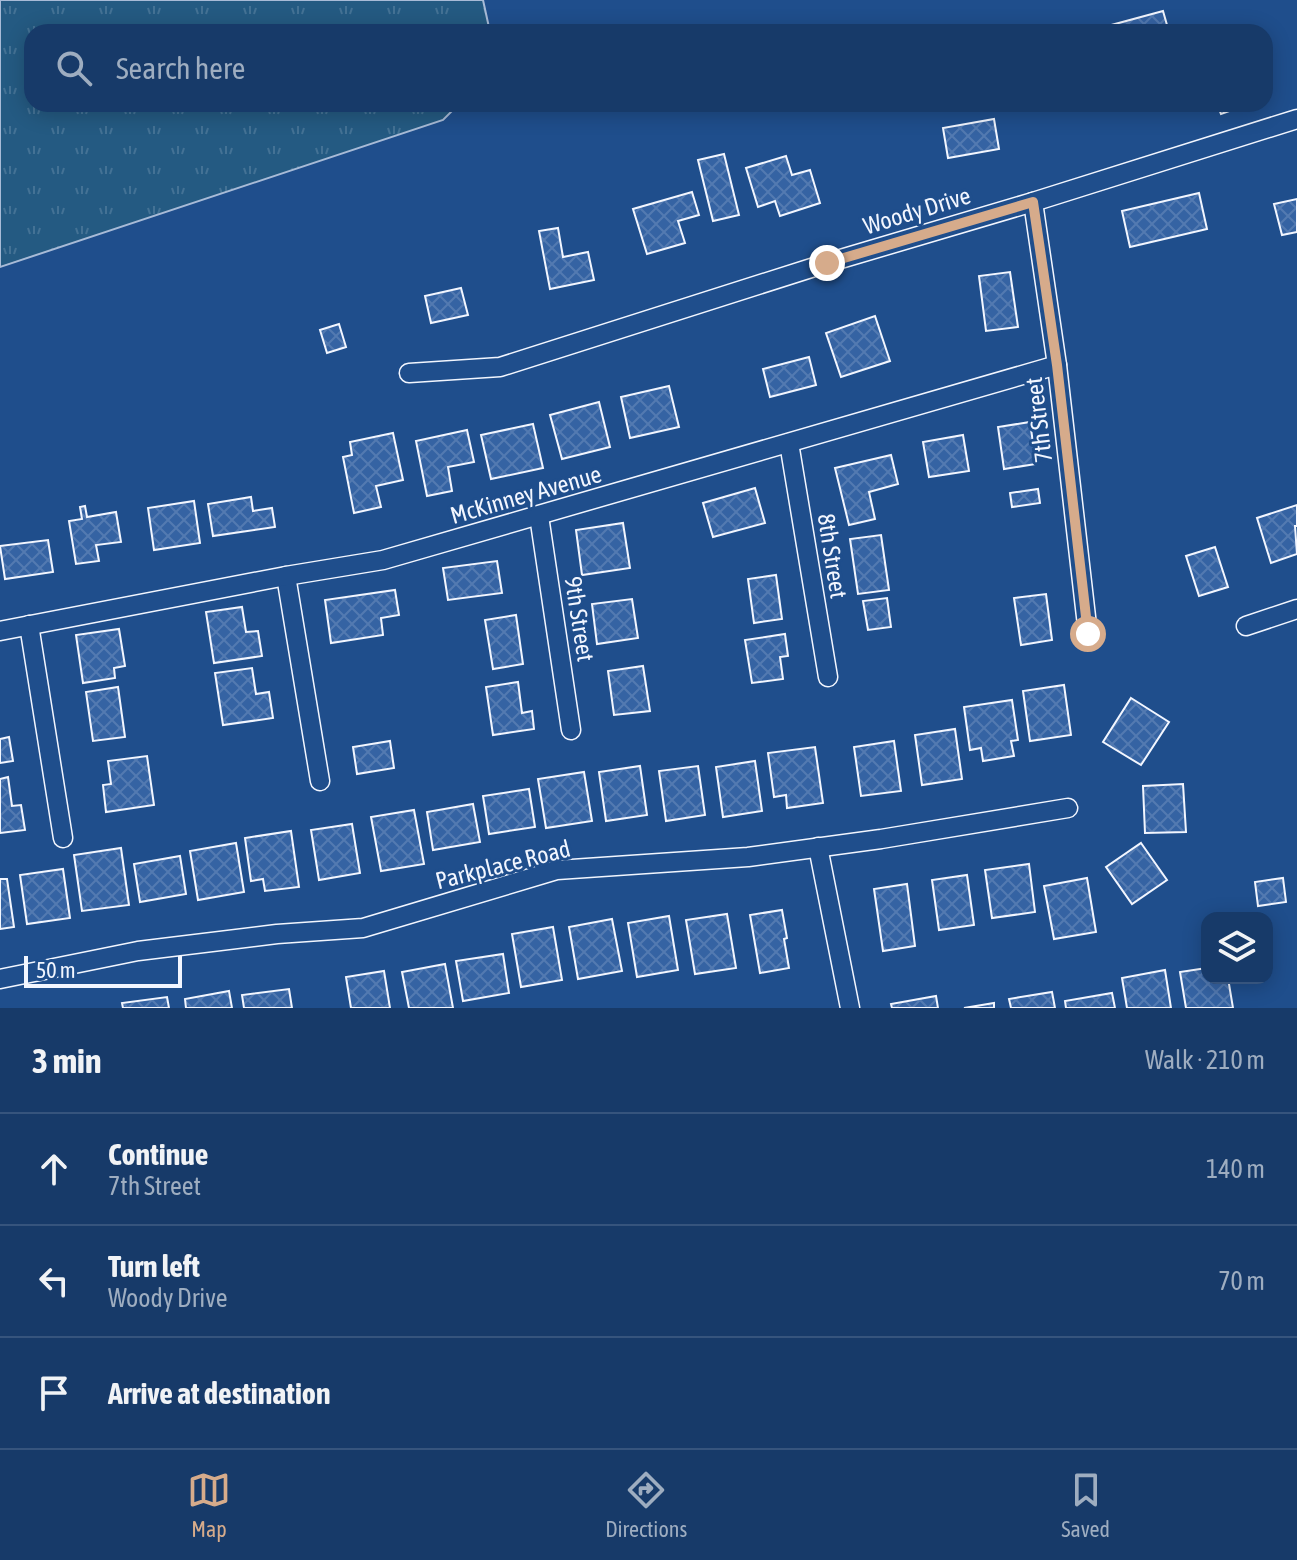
<!DOCTYPE html>
<meta charset="utf-8">
<style>
:root{--surface:#173a69;--page:#20416f;--text:#f1f3f6;--muted:#9eadc0;--line:#36547d;--accent:#d6ab8b}
body{margin:0;font-family:"Asap Condensed",sans-serif;background:var(--page);color:var(--text)}
.controls{position:absolute;right:24px;bottom:24px;display:grid;overflow:hidden;border-radius:16px;box-shadow:0 4px 20px #0003}
.controls button{width:72px;height:72px;display:grid;place-items:center;padding:0;border:0;border-bottom:2px solid var(--line);background:var(--surface);color:var(--text);font:40px sans-serif}
.scale{position:absolute;left:24px;bottom:20px;width:158px;box-sizing:border-box;padding-left:8px;border:4px solid #f2f6ff;border-top:0;font-size:22px;line-height:28px;white-space:nowrap;color:#f2f6ff;-webkit-text-stroke:6px #1f4e8c;paint-order:stroke}
.stop{position:absolute;width:24px;height:24px;margin:-18px;border:6px solid #d6ab8b;border-radius:50%;background:#fff}
.stop.end{background:#d6ab8b;border-color:#fff;box-shadow:0 2px 8px #0008}
.list{margin:0;padding:0;list-style:none}
h2{display:flex;justify-content:space-between;align-items:center;height:104px;margin:0;padding:0 32px;font-size:34px}
h2 small{font-size:26px;font-weight:400;color:var(--muted)}
.list li{display:grid;grid-template-columns:52px 1fr auto;gap:24px;align-items:center;box-sizing:border-box;height:112px;padding:0 32px;border-top:2px solid var(--line)}
.list b{display:block;font-size:30px;white-space:nowrap}
.list p{margin:0;font-size:26px;white-space:nowrap;color:var(--muted)}
.list em{font-size:26px;font-style:normal;color:var(--muted)}
.icon{flex:none;width:44px;height:44px;fill:none;stroke:currentColor;stroke-width:2;stroke-linecap:round;stroke-linejoin:round}
.map{position:relative;flex:none;width:1297px;height:1008px;overflow:hidden}
.search{position:absolute;background:var(--surface);box-shadow:0 4px 20px #0003;left:24px;right:24px;top:24px;height:88px;display:flex;align-items:center;gap:20px;box-sizing:border-box;padding:0 28px;border-radius:24px;color:var(--muted);font-size:30px}
.sheet{height:440px;background:var(--surface)}
nav{display:flex;justify-content:space-around;align-items:center;box-sizing:border-box;height:112px;border-top:2px solid var(--line);background:var(--surface);font-size:22px;color:var(--muted)}
nav a{display:grid;justify-items:center;gap:4px}
nav .on{color:var(--accent)}
.map>svg:first-child{display:block}
.grass{fill:url(#grass-tufts);stroke:#a8bbd7;stroke-width:2}
.building{fill:url(#building-cross-hatch);stroke:#f2f6ff;stroke-width:2}
.lines{fill:none;stroke-linecap:round;stroke-linejoin:round}
.street-casing{stroke:#f2f6ff;stroke-width:21}
.street{stroke:#1f4e8c;stroke-width:18}
.route{stroke:#d6ab8b;stroke-width:10}
.labels{text-anchor:middle;stroke-width:6;stroke-linejoin:round;paint-order:stroke}
.street-label{font-size:24px;fill:#f2f6ff;stroke:#1f4e8c}
</style>
<div class="map">
<svg width="1297" height="1008" viewBox="0 0 1297 1008">
<defs>
<pattern id="grass-tufts" width="24" height="20" patternUnits="userSpaceOnUse" patternTransform="scale(2)"><rect width="24" height="20" fill="#245a82"/><path d="M3 7l-1-3M5 7V3M7 7l1-3M15 17l-1-3M17 17v-4M19 17l1-3" fill="none" stroke="#447295"/></pattern>
<pattern id="building-cross-hatch" width="8" height="8" patternUnits="userSpaceOnUse" patternTransform="scale(2)"><rect width="8" height="8" fill="#3563a3"/><path d="M0 0l8 8M0 8l8-8" fill="none" stroke="#537ab1"/></pattern>
</defs>
<rect width="100%" height="100%" fill="#1f4e8c"/>
<polygon class="grass" points="0,0 483,0 490,32 32,32 32,104 459,104 443,120 0,267"/>
<g class="building">
<polygon points="1163,11 1169,32 1094,32 1093,30"/>
<polygon points="1217,104 1249,104 1221,114"/>
<polygon points="994,119 999,149 948,158 943,128"/>
<polygon points="724,154 739,215 713,221 698,160"/>
<polygon points="786,156 792,175 810,170 820,203 780,216 775,201 758,207 746,168"/>
<polygon points="692,192 699,215 678,221 685,243 647,254 633,209"/>
<polygon points="1199,193 1207,229 1130,247 1122,211"/>
<polygon points="1297,199 1297,232 1282,235 1274,204"/>
<polygon points="558,228 563,257 588,252 594,280 550,289 539,231"/>
<polygon points="1010,272 1018,327 986,331 979,276"/>
<polygon points="461,288 468,315 431,323 425,296"/>
<polygon points="875,316 890,361 841,377 826,333"/>
<polygon points="339,324 346,347 327,353 320,330"/>
<polygon points="809,357 816,385 770,397 763,369"/>
<polygon points="669,386 679,427 630,438 621,397"/>
<polygon points="599,402 610,447 562,459 550,415"/>
<polygon points="1030,422 1036,464 1004,469 998,427"/>
<polygon points="533,424 543,468 491,479 481,435"/>
<polygon points="467,430 474,462 448,467 452,491 427,496 416,441"/>
<polygon points="393,433 403,480 376,486 381,507 354,513 343,457 352,455 350,442"/>
<polygon points="963,435 969,471 929,477 923,442"/>
<polygon points="891,455 898,484 869,492 875,519 849,525 835,468"/>
<polygon points="755,488 765,523 713,537 703,503"/>
<polygon points="1038,489 1040,503 1012,507 1010,493"/>
<polygon points="251,497 253,511 272,508 275,527 213,536 208,504"/>
<polygon points="194,501 200,543 154,550 148,508"/>
<polygon points="1297,505 1297,526 1295,526 1297,554 1271,563 1257,518"/>
<polygon points="85,506 87,517 116,512 121,542 96,545 99,561 76,564 69,521 82,519 80,507"/>
<polygon points="623,523 630,568 582,575 576,530"/>
<polygon points="881,535 889,590 858,594 850,539"/>
<polygon points="48,540 53,572 5,579 0,546"/>
<polygon points="1215,547 1228,587 1199,596 1186,556"/>
<polygon points="497,561 502,593 448,600 443,568"/>
<polygon points="776,575 782,619 754,623 748,579"/>
<polygon points="395,590 399,615 381,618 383,635 331,643 325,600"/>
<polygon points="1046,594 1052,640 1021,645 1014,598"/>
<polygon points="887,598 891,627 868,630 863,601"/>
<polygon points="632,599 638,638 597,644 592,604"/>
<polygon points="242,607 246,632 258,631 262,656 214,663 206,612"/>
<polygon points="516,615 523,664 493,669 485,620"/>
<polygon points="119,629 125,666 114,668 115,678 83,683 76,635"/>
<polygon points="785,634 788,656 780,657 783,679 752,683 745,640"/>
<polygon points="643,666 650,711 614,715 608,671"/>
<polygon points="252,668 256,694 269,692 273,718 223,725 215,673"/>
<polygon points="518,682 522,713 532,711 534,729 493,735 486,687"/>
<polygon points="1064,685 1071,735 1030,741 1023,691"/>
<polygon points="118,687 125,737 93,741 86,692"/>
<polygon points="1131,698 1169,722 1141,765 1103,742"/>
<polygon points="1012,700 1018,740 1011,741 1014,756 983,761 981,748 970,750 964,707"/>
<polygon points="955,729 962,779 922,785 915,735"/>
<polygon points="9,737 13,761 0,763 0,739"/>
<polygon points="390,741 394,768 357,774 353,747"/>
<polygon points="894,741 901,791 861,796 854,747"/>
<polygon points="815,747 823,803 787,808 786,795 774,797 768,753"/>
<polygon points="147,756 154,805 106,812 103,785 111,784 108,761"/>
<polygon points="755,761 762,811 723,817 716,767"/>
<polygon points="640,766 647,815 606,821 599,772"/>
<polygon points="698,766 705,815 666,821 659,771"/>
<polygon points="584,772 592,821 546,828 538,779"/>
<polygon points="8,777 12,806 21,805 25,830 0,833 0,779"/>
<polygon points="1183,784 1186,832 1145,833 1143,786"/>
<polygon points="529,789 535,827 489,834 483,796"/>
<polygon points="473,804 480,842 433,850 427,812"/>
<polygon points="414,810 424,864 381,871 371,817"/>
<polygon points="352,824 360,873 319,880 311,830"/>
<polygon points="291,831 299,887 265,891 263,879 251,881 245,838"/>
<polygon points="236,843 244,892 198,900 190,851"/>
<polygon points="1141,843 1167,880 1132,904 1106,867"/>
<polygon points="121,848 129,905 82,911 74,855"/>
<polygon points="180,856 186,894 140,902 134,864"/>
<polygon points="1029,864 1035,912 992,918 985,870"/>
<polygon points="63,869 70,918 27,924 20,875"/>
<polygon points="967,875 974,925 939,930 932,880"/>
<polygon points="1087,878 1096,932 1054,939 1044,886"/>
<polygon points="1283,878 1286,902 1258,906 1255,882"/>
<polygon points="0,879 7,879 14,927 0,929"/>
<polygon points="907,884 915,946 883,951 874,889"/>
<polygon points="782,910 787,938 784,939 789,968 760,973 750,915"/>
<polygon points="727,914 736,968 695,974 686,920"/>
<polygon points="669,916 678,970 637,977 628,923"/>
<polygon points="612,919 622,971 578,979 569,927"/>
<polygon points="553,927 562,980 521,987 512,934"/>
<polygon points="503,954 509,993 463,1001 456,961"/>
<polygon points="445,964 453,1008 409,1008 402,972"/>
<polygon points="1207,968 1207,978 1228,978 1233,1008 1186,1008 1180,972"/>
<polygon points="1165,970 1171,1008 1127,1008 1122,978"/>
<polygon points="384,971 390,1008 351,1008 346,977"/>
<polygon points="289,989 292,1008 244,1008 242,995"/>
<polygon points="229,991 232,1008 186,1008 185,999"/>
<polygon points="1052,992 1055,1008 1011,1008 1009,999"/>
<polygon points="1112,993 1115,1008 1066,1008 1065,1001"/>
<polygon points="936,996 938,1008 892,1008 891,1004"/>
<polygon points="167,997 169,1008 123,1008 122,1003"/>
<polygon points="994,1003 994,1008 964,1008"/>
</g>
<g class="lines">
<defs>
<g id="street">
<polyline points="1033,202 1057,365 1088,634"/>
<polyline points="409,373 500,367 827,263 1033,202 1297,119"/>
<polyline points="789,443 828,677"/>
<polyline points="539,516 571,730"/>
<polyline points="286,576 320,781"/>
<polyline points="29,625 63,838"/>
<polyline points="1246,626 1297,609"/>
<polyline points="0,631 286,576 383,560 1057,365"/>
<polyline points="818,847 850,1008"/>
<polyline points="0,979 138,951 277,934 363,928 557,870 748,857 881,839 1068,808"/>
</g>
</defs>
<use href="#street" class="street-casing"/>
<use href="#street" class="street"/>
</g>
<g class="lines">
<polyline class="route" points="827,263 1033,202 1057,365 1088,634"/>
</g>
<g class="labels">
<g class="street-label">
<text transform="translate(917 211) rotate(-17)" y="8">Woody Drive</text>
<text transform="translate(1039 420) rotate(-97)" y="8">7th Street</text>
<text transform="translate(526 495) rotate(-16)" y="8">McKinney Avenue</text>
<text transform="translate(832 556) rotate(81)" y="8">8th Street</text>
<text transform="translate(579 619) rotate(81)" y="8">9th Street</text>
<text transform="translate(503 865) rotate(-14)" y="8">Parkplace Road</text>
</g>
</g>
</svg>
<div class="controls">
<button><svg class="icon" aria-label="layers" viewBox="0 0 24 24"><path d="M12 4l9 5-9 5-9-5zM3 14l9 5 9-5"/></svg></button>
</div>
<div class="scale">50 m</div>
<div class="stop" style="left:1088px;top:634px"></div>
<div class="stop end" style="left:827px;top:263px"></div>
<div class="search"><svg class="icon" aria-label="search" viewBox="0 0 24 24"><circle cx="10" cy="10" r="6"/><path d="M15 15l6 6"/></svg>Search here</div>
</div>
<section class="sheet">
<h2>3 min<small>Walk · 210 m</small></h2>
<ul class="list">
<li><svg class="icon" aria-label="ahead" viewBox="0 0 24 24"><path d="M12 20V5M6 11l6-6 6 6"/></svg><div><b>Continue</b><p>7th Street</p></div><em>140 m</em></li>
<li><svg class="icon" aria-label="left" viewBox="0 0 24 24"><path d="M17 20v-9H6M10 6l-5 5 5 5"/></svg><div><b>Turn left</b><p>Woody Drive</p></div><em>70 m</em></li>
<li><svg class="icon" aria-label="arrive" viewBox="0 0 24 24"><path d="M6 21V4h12l-3 4 3 4H6"/></svg><div><b>Arrive at destination</b></div></li>
</ul>
</section>
<nav>
<a class="on"><svg class="icon" aria-label="map" viewBox="0 0 24 24"><path d="M3 6l6-2 6 2 6-2v14l-6 2-6-2-6 2zM9 4v14M15 6v14"/></svg>Map</a>
<a><svg class="icon" aria-label="directions" viewBox="0 0 24 24"><path d="M12 3l9 9-9 9-9-9zM9 14v-3h6M13 9l2 2-2 2"/></svg>Directions</a>
<a><svg class="icon" aria-label="saved" viewBox="0 0 24 24"><path d="M7 4h10v16l-5-4-5 4z"/></svg>Saved</a>
</nav>
